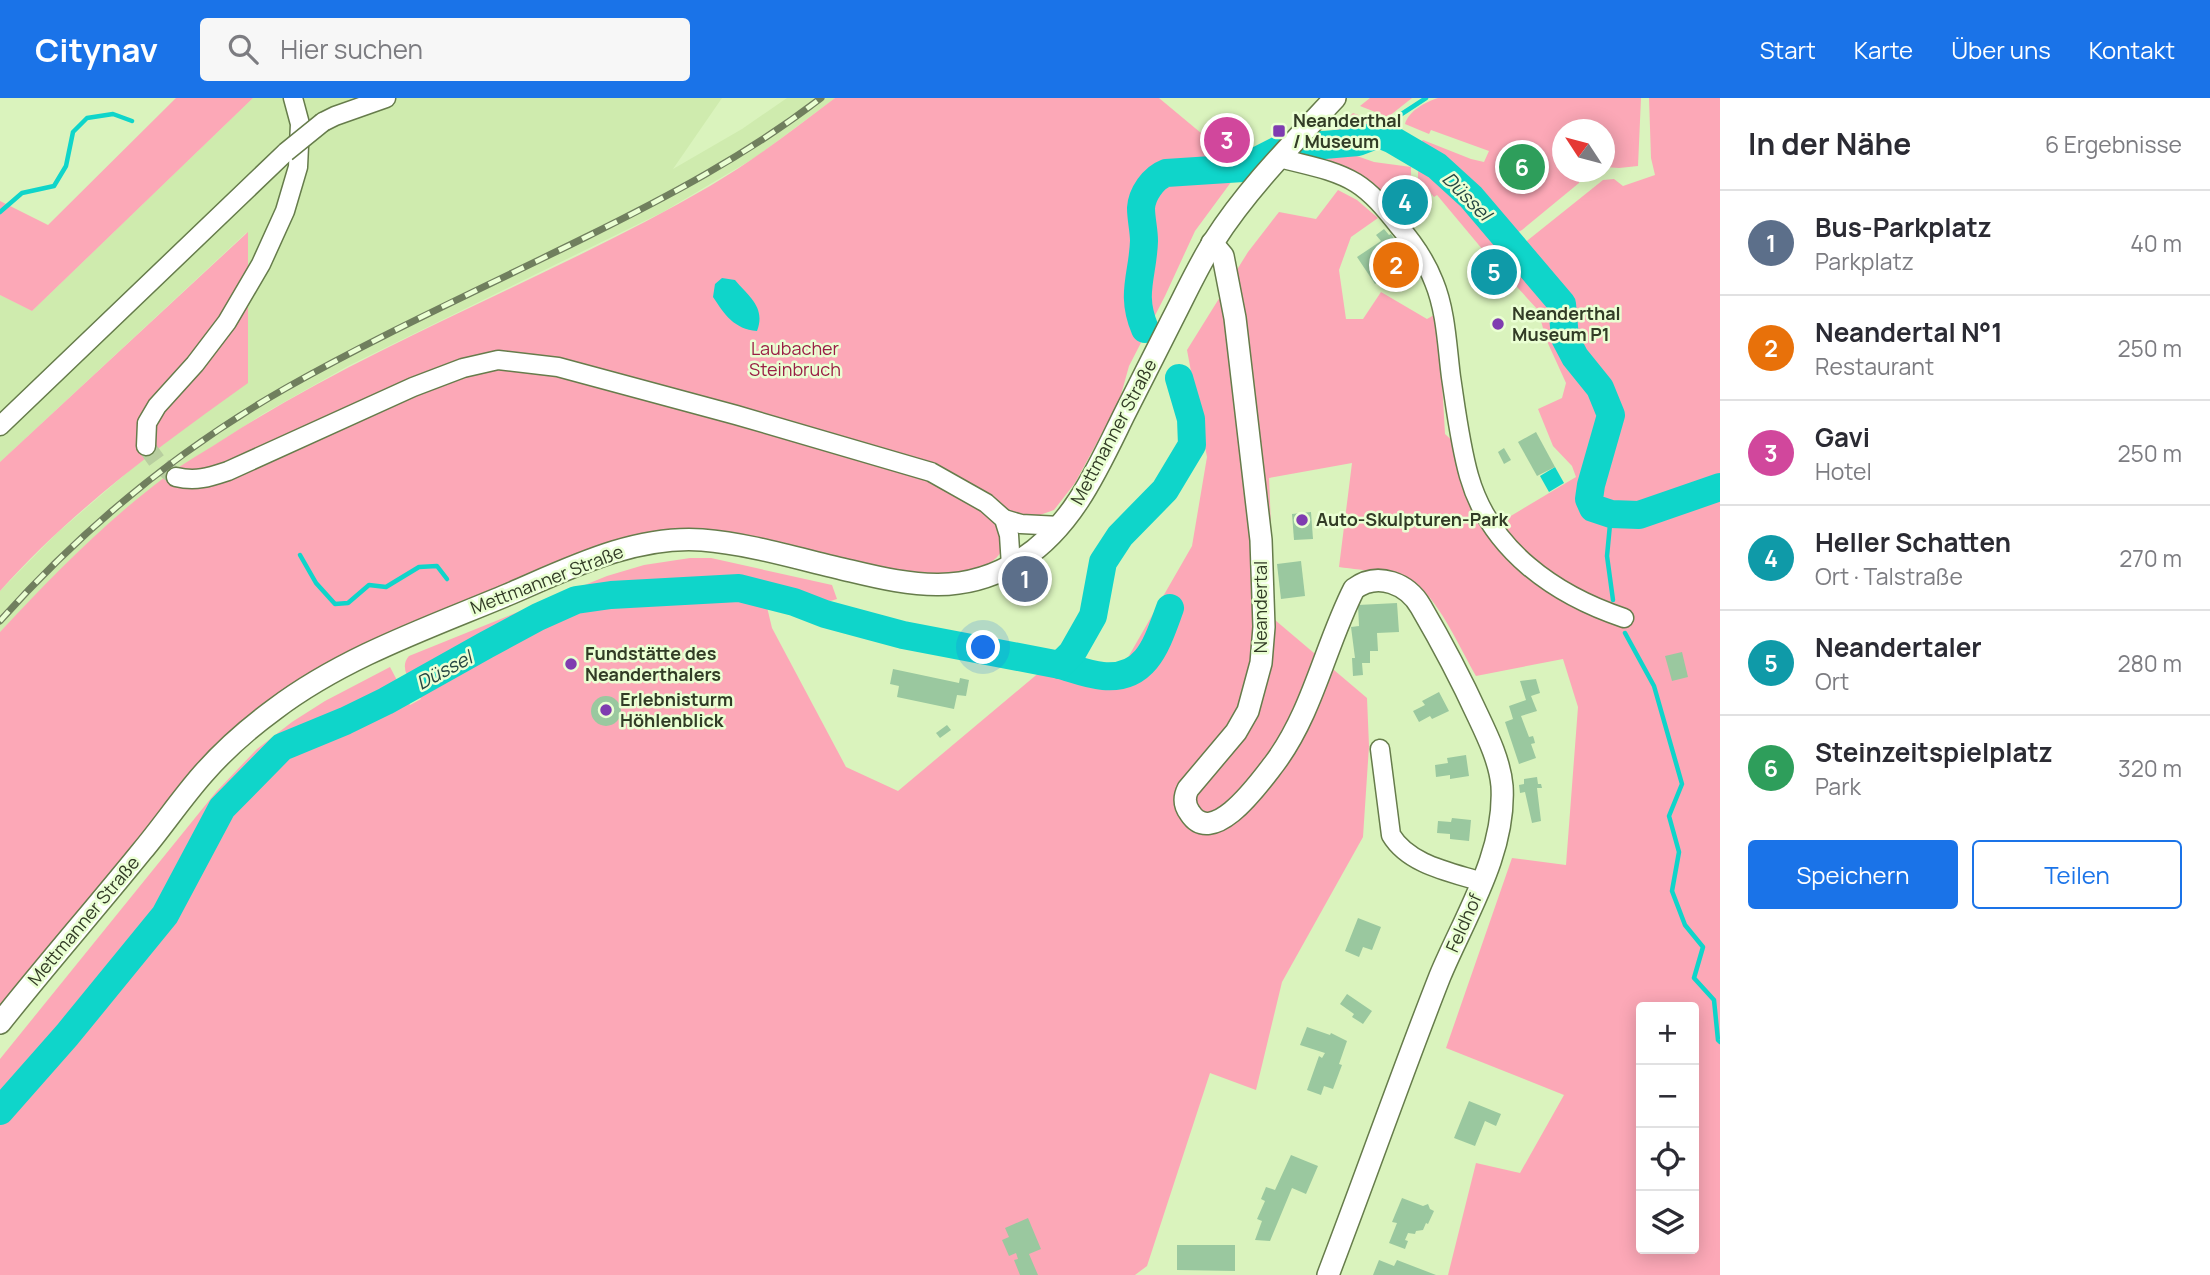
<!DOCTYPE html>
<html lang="de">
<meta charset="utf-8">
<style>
:root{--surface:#fff;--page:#f7f7f7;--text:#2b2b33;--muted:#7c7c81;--line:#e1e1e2;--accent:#1a73e8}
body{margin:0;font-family:Manrope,sans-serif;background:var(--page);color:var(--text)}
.controls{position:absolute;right:21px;bottom:21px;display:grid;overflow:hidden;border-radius:7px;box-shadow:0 4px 18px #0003}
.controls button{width:63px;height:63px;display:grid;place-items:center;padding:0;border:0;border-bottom:2px solid var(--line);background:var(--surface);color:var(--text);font:35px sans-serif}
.compass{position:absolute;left:1552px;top:21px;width:63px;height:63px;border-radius:50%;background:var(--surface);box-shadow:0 4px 18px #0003;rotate:306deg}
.you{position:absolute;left:984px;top:550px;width:24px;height:24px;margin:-18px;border:5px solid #fff;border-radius:50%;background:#1a73e8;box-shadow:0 0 0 10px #1a73e833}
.badge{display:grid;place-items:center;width:46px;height:46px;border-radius:50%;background:var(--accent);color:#fff;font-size:23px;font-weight:700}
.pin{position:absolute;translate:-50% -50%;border:4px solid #fff;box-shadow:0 2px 7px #0006}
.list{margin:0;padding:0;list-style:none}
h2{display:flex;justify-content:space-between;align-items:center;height:91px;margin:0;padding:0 28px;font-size:30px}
h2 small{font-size:23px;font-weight:400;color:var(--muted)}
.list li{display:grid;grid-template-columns:46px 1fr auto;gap:21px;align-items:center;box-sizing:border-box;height:105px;padding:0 28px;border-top:2px solid var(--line)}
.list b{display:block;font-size:26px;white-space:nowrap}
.list p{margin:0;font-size:23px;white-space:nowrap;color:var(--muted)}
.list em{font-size:23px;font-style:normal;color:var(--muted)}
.actions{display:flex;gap:14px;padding:21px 28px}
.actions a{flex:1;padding:16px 0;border:2px solid var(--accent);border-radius:7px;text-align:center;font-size:24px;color:var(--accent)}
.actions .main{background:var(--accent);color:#fff}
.icon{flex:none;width:38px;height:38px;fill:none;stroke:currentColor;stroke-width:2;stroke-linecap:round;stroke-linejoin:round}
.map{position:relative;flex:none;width:1720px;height:1177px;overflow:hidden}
header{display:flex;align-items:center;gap:42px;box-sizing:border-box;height:98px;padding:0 35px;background:var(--accent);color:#fff}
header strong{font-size:33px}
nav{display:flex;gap:38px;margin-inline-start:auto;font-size:24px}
.search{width:490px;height:63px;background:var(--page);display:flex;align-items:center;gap:18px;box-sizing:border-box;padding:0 24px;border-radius:7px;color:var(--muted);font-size:26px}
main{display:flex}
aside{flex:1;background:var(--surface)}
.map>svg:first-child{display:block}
.built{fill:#cfebae}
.green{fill:#fca8b7;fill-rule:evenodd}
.water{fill:#0fd5ca}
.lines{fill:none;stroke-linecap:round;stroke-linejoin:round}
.stream{stroke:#0fd5ca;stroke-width:4.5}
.river{stroke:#0fd5ca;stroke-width:28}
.building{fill:#9ac89f}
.minor-tunnel{stroke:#b8ce9f;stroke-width:18;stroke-dasharray:18 9;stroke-linecap:butt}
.minor-casing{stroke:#667c4b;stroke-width:21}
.major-casing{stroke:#667c4b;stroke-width:24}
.minor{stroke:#fff;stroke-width:18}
.major{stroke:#fff;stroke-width:21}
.rail-casing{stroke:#707f5e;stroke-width:7}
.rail{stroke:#eaffd3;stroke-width:4.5;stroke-dasharray:13;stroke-linecap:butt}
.minor-bridge-casing{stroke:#667c4b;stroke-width:21;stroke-linecap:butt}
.minor-bridge{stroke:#fff;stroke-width:18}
.poi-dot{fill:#7f3cb0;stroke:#eaffd3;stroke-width:2.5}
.labels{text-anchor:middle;stroke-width:5;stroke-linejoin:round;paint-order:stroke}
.poi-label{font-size:18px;font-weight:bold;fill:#323c26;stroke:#eaffd3;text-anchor:start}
.park-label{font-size:18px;fill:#991e45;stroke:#eaffd3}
.street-label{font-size:18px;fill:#323c26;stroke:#eaffd3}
.water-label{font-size:19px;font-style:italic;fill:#254643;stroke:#eaffd3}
</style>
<header>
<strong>Citynav</strong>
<div class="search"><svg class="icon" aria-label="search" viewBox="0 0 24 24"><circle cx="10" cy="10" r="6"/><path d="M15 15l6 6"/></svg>Hier suchen</div>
<nav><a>Start</a><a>Karte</a><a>Über uns</a><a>Kontakt</a></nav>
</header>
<main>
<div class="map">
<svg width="1720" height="1177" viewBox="0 0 1720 1177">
<rect width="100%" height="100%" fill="#daf3bd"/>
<polygon class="built" points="253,0 722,0 673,71 742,31 787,0 835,0 756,59 663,114 348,268 263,316 167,378 114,421 76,456 0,534 0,493 56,436 136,367 178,335 247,134 0,364 0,197 32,213"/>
<g class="green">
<polygon points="176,0 253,0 32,213 0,197 0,103 48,127"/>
<path d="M835 0H1159L1231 60 1237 76 1195 133 1165 198 1129 268 1119 304 1075 385 1054 412 1037 418 1018 417 997 405C1000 417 1006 432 1004 444 1000 479 938 476 912 476L661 437 275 602 0 916V534C51 479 105 424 165 379 185 364 207 352 227 339 381 241 553 179 710 88 754 62 794 31 835 0Z"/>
<polygon points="1370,0 1412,0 1388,19 1360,8"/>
<path d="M1438 0H1641L1638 68 1619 70 1605 69 1604 32H1562V74H1581L1579 85 1522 132 1513 137 1462 80 1441 62 1417 52 1418 46 1423 42 1471 61 1484 64 1489 53 1431 32 1429 36 1405 26C1409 13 1425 4 1438 0Z"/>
<path d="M1649 0H1720V1177H1448L1476 1065 1520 1075 1564 997 1446 950 1512 760 1566 767 1578 609 1563 561 1476 578C1462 554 1440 505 1419 489 1397 473 1365 473 1339 469L1352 365 1269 380 1275 522 1367 600 1369 648 1363 739 1282 884 1256 992 1210 975 1147 1168 1135 1177H0V961L216 694 257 651 292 624 325 603 390 569 410 607 421 601C414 588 397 571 409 558L607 478 644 467 690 460H711L832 487 837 501 797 513 766 505 772 530 846 669 898 693 1041 573 1115 582 1192 448 1207 359 1187 252 1248 154 1279 114 1316 121 1338 92 1357 102 1378 120 1351 139 1339 172 1346 221H1363L1381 194 1427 221 1434 217 1440 248 1445 336 1456 346 1499 425 1576 379 1572 368 1553 348 1538 311 1562 300 1566 285 1546 241 1538 212 1496 166 1508 156 1521 170 1532 156 1523 146 1603 82 1614 81 1623 88 1655 77 1651 60ZM1641 909H1694V1151H1641Z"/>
<polygon points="1353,15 1380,25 1363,35 1329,39"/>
<polygon points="1330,55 1354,57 1374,64 1411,69 1411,92 1406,95 1415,114 1408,119 1399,117 1310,59"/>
<polygon points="1418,70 1430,73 1452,92 1501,146 1488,158 1437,97 1434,99 1422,85 1418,87"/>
<path d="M248 134V285C160 348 72 412 0 493V364Z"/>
</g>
<g class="water">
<path d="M722 180 735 182C749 199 766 209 757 233 734 231 725 217 713 199L715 186Z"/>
<polygon points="1555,369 1564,385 1549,394 1540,378"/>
</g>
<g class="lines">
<g class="stream">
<polyline points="1379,36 1397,19 1426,0"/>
<polyline points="0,114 22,95 54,88 66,68 73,34 87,20 113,16 132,23"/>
<polyline points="1611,416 1607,458 1613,502"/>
<polyline points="300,457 316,485 335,506 348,505 369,487 386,489 419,469 437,468 447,481"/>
<polyline points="1625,535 1654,588 1682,686 1669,718 1679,754 1672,793 1685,827 1703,849 1694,880 1714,902 1718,942 1720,944"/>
</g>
<g class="river">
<path d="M1145 231C1130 196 1143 177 1144 143 1144 132 1141 121 1141 110 1142 96 1153 80 1166 75L1243 70 1284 49 1294 46 1324 47 1358 44 1379 36 1391 41 1437 68 1471 99 1562 206 1565 240 1575 259 1600 290 1611 317 1591 387 1589 401 1593 410 1611 416 1639 417 1720 389"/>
<path d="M1060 567C1074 571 1089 577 1103 578 1147 582 1157 545 1170 510"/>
<polyline points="0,1013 67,937 165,817 222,710 282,649 345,623 386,603 486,547 538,519 576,502 611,497 739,490 794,504 825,516 903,537 1060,567 1072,555 1093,518 1103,464 1120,438 1165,392 1192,347 1191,321 1179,280"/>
</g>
</g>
<g class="building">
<polygon points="1232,16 1249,28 1229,54 1212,42"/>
<polygon points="1384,131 1389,137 1391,136 1420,179 1398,193 1388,177 1375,186 1357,159 1381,143 1376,137"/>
<polygon points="1536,334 1555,369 1537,378 1518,344"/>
<polygon points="1504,350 1511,362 1504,366 1498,354"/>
<polygon points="1311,414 1313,441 1294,442 1292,416"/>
<polygon points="1301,463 1305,498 1281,501 1277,466"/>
<polygon points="1397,505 1399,534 1377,535 1378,553 1370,553 1370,565 1362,565 1363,577 1353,578 1352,560 1355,560 1351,529 1359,528 1358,507"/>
<polygon points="1682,554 1688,579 1672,583 1665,558"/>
<polygon points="893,571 959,585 960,580 969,582 966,598 957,597 954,611 897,599 899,588 890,586"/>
<polygon points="1536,581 1540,595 1531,598 1537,613 1521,618 1529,639 1533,638 1534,641 1535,645 1531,646 1536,660 1519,666 1505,624 1513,621 1509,608 1526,602 1520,583"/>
<polygon points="1439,594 1449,613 1432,621 1430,618 1419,624 1413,613 1425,607 1422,603"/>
<circle cx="606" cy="613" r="15"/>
<polygon points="947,627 951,632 940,640 936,635"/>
<polygon points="1466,657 1469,678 1450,681 1450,677 1436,679 1435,667 1448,665 1447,660"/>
<polygon points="1537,679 1538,686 1541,686 1542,690 1537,690 1541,723 1532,725 1525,694 1520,695 1519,687 1524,686 1524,681"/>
<polygon points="1452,720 1471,722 1469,743 1450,741 1450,736 1437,735 1438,723 1451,724"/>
<polygon points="1358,820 1381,829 1372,852 1363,849 1359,859 1345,853"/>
<polygon points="1347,896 1372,913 1363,926 1352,919 1354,916 1340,906"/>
<polygon points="1307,929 1330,937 1331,935 1347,943 1339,966 1342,967 1333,991 1324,988 1321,997 1307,992 1319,958 1322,960 1325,955 1300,947"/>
<polygon points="1469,1003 1501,1016 1496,1028 1485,1023 1475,1048 1454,1040"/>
<polygon points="1291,1057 1318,1068 1306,1096 1292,1090 1270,1143 1255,1142 1262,1123 1257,1121 1265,1103 1261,1101 1266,1089 1275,1092"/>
<polygon points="1402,1100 1423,1108 1428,1106 1430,1111 1434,1113 1428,1126 1426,1125 1423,1132 1416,1133 1415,1136 1408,1135 1405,1142 1408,1143 1405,1151 1389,1145 1397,1125 1392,1124"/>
<polygon points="1028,1120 1041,1151 1029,1156 1038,1177 1020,1177 1014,1162 1018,1161 1016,1155 1009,1158 1002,1142 1009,1139 1005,1130"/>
<polygon points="1177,1147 1235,1147 1235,1173 1177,1172"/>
<polygon points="1379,1162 1394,1168 1397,1162 1436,1177 1373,1177"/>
</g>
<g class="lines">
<polyline class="minor-tunnel" points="146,348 159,366 176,379"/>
<defs>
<g id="minor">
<polyline points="323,24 335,18 386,0"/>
<path d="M1280 60C1305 67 1333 71 1356 85 1372 95 1385 111 1397 126 1412 143 1426 163 1434 184 1446 213 1447 248 1451 279 1456 312 1460 346 1469 378 1490 452 1555 497 1624 520"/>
<polyline points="0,328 286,54"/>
<polyline points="146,348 147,325 157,308 195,266 227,224 261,166 285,113 298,69 300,26 293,0"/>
<path d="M176 379C196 384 210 379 228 373L413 289 463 270 498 262 558 269 736 317 931 374 986 405 1004 421 1009 437 1011 468"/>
<polyline points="1004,421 1021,426 1060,428"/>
<path d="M1380 651 1391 737C1409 767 1451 774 1482 784"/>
</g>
<g id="major">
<path d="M1212 145 1223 158 1235 220 1261 442 1264 529 1261 565 1248 613 1236 634 1188 691C1184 699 1184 707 1190 715 1213 751 1260 684 1274 666 1313 614 1325 548 1354 491 1378 473 1408 486 1421 509 1442 545 1461 581 1478 618 1488 639 1500 664 1502 688 1506 755 1465 818 1440 878 1401 977 1366 1078 1328 1177"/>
<path d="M0 925C46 867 95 811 142 753 163 728 181 701 203 676 224 652 249 630 275 611 344 559 428 530 507 497 568 471 634 437 702 442 752 446 802 462 851 473 913 488 965 498 1022 461 1073 428 1098 370 1124 317 1140 285 1156 254 1172 222 1186 195 1198 168 1214 143 1247 91 1293 45 1335 0"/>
</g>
</defs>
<use href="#minor" class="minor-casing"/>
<use href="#major" class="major-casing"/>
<use href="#minor" class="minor"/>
<use href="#major" class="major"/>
<defs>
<path id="rail" d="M0 523C82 431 179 351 286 290 383 235 485 189 584 140 667 99 747 57 821 0"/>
</defs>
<use href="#rail" class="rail-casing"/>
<use href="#rail" class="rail"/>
<defs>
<polyline id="minor-bridge" points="286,54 323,24"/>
</defs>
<use href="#minor-bridge" class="minor-bridge-casing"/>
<use href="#minor-bridge" class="minor-bridge"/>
</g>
<g class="poi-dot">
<rect x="1272" y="26" width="14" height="14" rx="3.5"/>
<circle cx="1498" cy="226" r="7"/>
<circle cx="1302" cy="422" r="7"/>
<circle cx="571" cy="566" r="7"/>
<circle cx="606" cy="612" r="7"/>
</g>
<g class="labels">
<g class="poi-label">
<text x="1293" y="29">Neanderthal<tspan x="1293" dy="21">/ Museum</tspan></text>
<text x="1512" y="222">Neanderthal<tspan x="1512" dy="21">Museum P1</tspan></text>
<text x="1316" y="428">Auto-Skulpturen-Park</text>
<text x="585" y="562">Fundstätte des<tspan x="585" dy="21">Neanderthalers</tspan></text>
<text x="620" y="608">Erlebnisturm<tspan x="620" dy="21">Höhlenblick</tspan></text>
</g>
<g class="park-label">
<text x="795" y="257">Laubacher<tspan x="795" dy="21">Steinbruch</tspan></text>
</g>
<g class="street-label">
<text transform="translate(1114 334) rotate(-62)" y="6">Mettmanner Straße</text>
<text transform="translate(547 482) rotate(-21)" y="6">Mettmanner Straße</text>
<text transform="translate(1261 509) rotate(-90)" y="6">Neandertal</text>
<text transform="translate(84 823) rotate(-50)" y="6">Mettmanner Straße</text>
<text transform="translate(1464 825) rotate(-66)" y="6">Feldhof</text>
</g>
<g class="water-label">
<text transform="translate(1467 98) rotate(45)" y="7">Düssel</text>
<text transform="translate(444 572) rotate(-28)" y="7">Düssel</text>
</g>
</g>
</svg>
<div class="controls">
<button>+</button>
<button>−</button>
<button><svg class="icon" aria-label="locate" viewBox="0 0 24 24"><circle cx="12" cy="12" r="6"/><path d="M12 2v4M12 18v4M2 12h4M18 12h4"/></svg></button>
<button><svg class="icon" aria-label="layers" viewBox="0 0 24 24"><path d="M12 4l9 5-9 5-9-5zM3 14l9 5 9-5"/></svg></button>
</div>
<svg class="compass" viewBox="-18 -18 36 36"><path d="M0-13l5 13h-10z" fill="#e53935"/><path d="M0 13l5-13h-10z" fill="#7c7c81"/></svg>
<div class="you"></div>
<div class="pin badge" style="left:1025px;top:481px;background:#5c6f8a">1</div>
<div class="pin badge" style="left:1396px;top:167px;background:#e8710a">2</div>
<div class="pin badge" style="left:1227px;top:42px;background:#d1479c">3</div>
<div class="pin badge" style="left:1405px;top:104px;background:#0f9aa8">4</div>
<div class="pin badge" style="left:1494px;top:174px;background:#0f9aa8">5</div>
<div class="pin badge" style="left:1522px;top:69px;background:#2e9e5b">6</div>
</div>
<aside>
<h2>In der Nähe<small>6 Ergebnisse</small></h2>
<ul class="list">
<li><span class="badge" style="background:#5c6f8a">1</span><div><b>Bus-Parkplatz</b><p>Parkplatz</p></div><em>40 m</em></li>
<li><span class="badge" style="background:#e8710a">2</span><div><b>Neandertal N°1</b><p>Restaurant</p></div><em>250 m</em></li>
<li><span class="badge" style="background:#d1479c">3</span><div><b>Gavi</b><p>Hotel</p></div><em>250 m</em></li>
<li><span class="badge" style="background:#0f9aa8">4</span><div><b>Heller Schatten</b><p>Ort · Talstraße</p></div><em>270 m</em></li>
<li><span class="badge" style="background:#0f9aa8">5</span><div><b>Neandertaler</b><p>Ort</p></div><em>280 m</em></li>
<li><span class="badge" style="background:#2e9e5b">6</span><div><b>Steinzeitspielplatz</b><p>Park</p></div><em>320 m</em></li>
</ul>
<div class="actions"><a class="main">Speichern</a><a>Teilen</a></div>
</aside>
</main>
